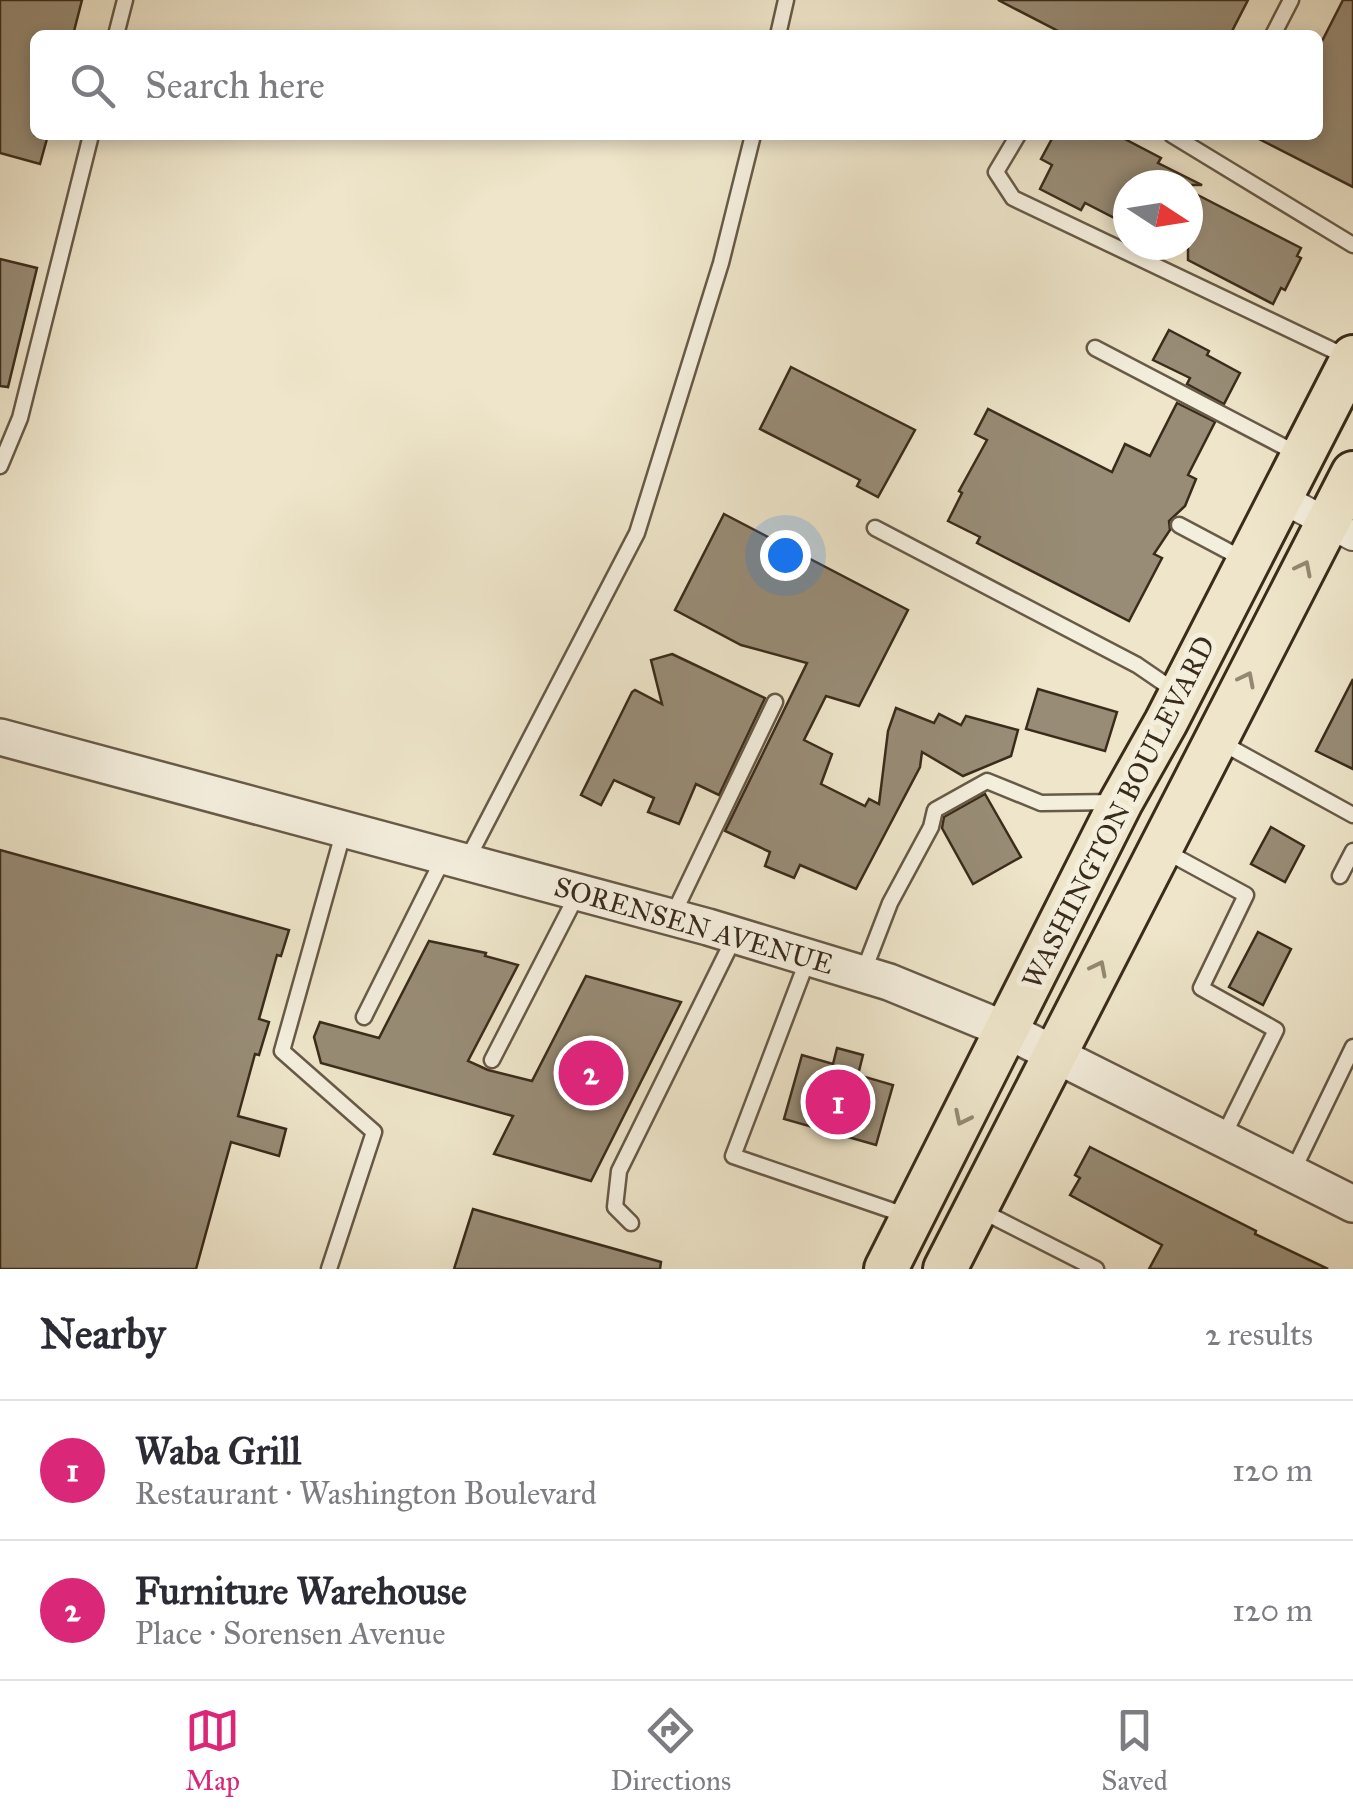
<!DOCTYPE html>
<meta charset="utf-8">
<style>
:root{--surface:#fff;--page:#f2f2f3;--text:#2b2b33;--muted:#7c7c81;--line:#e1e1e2;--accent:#db2777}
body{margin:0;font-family:"IM FELL Great Primer",serif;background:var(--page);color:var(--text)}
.compass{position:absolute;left:1113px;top:170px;width:90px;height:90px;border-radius:50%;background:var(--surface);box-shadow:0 5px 15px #0003;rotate:102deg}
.you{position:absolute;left:785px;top:555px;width:35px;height:35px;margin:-25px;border:8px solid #fff;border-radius:50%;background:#1a73e8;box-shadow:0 0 0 15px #1a73e833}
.badge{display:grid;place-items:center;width:65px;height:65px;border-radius:50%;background:var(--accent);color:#fff;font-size:32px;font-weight:700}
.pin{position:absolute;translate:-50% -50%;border:5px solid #fff;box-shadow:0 2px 10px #0006}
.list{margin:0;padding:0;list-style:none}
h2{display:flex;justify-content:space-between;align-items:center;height:130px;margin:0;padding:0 40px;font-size:42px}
h2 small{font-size:32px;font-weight:400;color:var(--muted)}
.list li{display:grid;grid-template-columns:65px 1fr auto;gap:30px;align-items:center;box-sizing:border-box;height:140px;padding:0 40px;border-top:2px solid var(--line)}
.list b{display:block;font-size:38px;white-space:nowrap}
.list p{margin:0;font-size:32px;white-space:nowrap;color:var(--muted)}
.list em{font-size:32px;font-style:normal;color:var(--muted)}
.icon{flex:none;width:55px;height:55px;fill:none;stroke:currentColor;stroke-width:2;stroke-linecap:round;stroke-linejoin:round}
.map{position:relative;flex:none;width:1353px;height:1269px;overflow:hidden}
.search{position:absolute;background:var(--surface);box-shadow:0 5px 15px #0003;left:30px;right:30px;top:30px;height:110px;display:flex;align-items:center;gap:25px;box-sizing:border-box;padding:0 35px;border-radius:15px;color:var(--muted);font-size:38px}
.sheet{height:410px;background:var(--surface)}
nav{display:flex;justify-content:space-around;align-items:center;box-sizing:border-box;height:140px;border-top:2px solid var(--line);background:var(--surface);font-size:28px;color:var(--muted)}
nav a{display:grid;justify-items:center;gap:5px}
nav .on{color:var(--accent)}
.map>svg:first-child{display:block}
.building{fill:#988c76;stroke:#3a2c1b;stroke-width:2.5}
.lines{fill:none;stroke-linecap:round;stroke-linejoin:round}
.service-casing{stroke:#675a47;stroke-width:19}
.minor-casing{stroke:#675a47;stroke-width:32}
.tertiary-casing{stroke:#675a47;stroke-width:40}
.primary-casing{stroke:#3a2c1b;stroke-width:48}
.service{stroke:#f4eedd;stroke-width:14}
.minor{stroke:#f4eedd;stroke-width:28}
.tertiary{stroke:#f4eedd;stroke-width:35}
.primary{stroke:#eee5ca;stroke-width:42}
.oneway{stroke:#948872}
.labels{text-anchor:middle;stroke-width:10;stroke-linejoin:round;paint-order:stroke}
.street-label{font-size:28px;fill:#3a2c1b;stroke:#f4eedd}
</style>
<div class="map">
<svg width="1353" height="1269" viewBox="0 0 1353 1269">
<rect width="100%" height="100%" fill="#eee5ca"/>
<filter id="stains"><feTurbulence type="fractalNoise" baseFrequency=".002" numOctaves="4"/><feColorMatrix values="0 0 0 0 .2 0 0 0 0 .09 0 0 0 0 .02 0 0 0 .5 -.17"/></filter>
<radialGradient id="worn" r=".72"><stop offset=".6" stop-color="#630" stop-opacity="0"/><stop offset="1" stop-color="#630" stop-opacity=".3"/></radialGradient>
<g class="building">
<polygon points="0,0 82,0 73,35 35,35 35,135 48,135 40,164 0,153"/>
<polygon points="998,0 1248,0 1230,35 1066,35"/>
<polygon points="1343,0 1353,0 1353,187 1251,135 1318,135 1318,49"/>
<polygon points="1054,135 1117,135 1161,158 1158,163 1202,185 1128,185 1128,225 1085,203 1081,210 1040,189 1052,165 1041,159"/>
<polygon points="1188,190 1301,248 1297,256 1301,258 1285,290 1281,288 1273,304 1188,260"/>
<polygon points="0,259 37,268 8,387 0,386"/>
<polygon points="1169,330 1209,351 1207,355 1240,373 1224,404 1187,384 1190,378 1153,360"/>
<polygon points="791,367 915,430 878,497 857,486 860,480 760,429"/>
<polygon points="1177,403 1215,422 1188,475 1196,479 1185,506 1169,521 1170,530 1154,554 1162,558 1129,621 977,543 980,537 948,521 962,493 959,491 987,440 975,434 988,409 1112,472 1125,444 1150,456"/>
<polygon points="724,514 908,610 859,706 826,696 804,740 832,754 821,784 865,806 869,799 879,804 888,731 896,708 934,723 939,714 961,725 966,716 1018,730 1011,756 963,776 922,752 920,767 856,889 800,865 794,878 765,866 770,852 725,831 807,663 741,645 675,610"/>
<polygon points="672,654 765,698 719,795 696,784 679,824 648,812 654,798 614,780 601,805 581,795 632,692 635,690 662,704 651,660"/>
<polygon points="1353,679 1353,769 1316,751"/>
<polygon points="1038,689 1117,712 1105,751 1026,729"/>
<polygon points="985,794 1021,857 973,884 942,828 944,817"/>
<polygon points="1271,827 1304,846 1285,882 1251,864"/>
<polygon points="0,850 289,930 281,956 277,955 259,1019 269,1022 259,1055 255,1054 238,1116 286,1129 279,1156 231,1142 196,1269 0,1269"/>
<polygon points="1258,932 1291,949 1263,1005 1229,987"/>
<polygon points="429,941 486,953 485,956 518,965 468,1061 488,1070 532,1081 586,976 681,1002 591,1181 494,1154 513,1116 321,1063 314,1037 320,1022 379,1038"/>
<polygon points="837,1048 863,1055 858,1075 893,1085 876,1145 784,1119 802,1055 833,1064"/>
<polygon points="1090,1147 1256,1231 1255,1234 1328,1269 1149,1269 1162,1245 1070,1195 1080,1178 1075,1175"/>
<polygon points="473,1209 661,1262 660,1269 454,1269"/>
</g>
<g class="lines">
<defs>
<g id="service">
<polyline points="116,35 125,0"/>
<polyline points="778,35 786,0"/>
<polyline points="1273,35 1291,0"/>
<polyline points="1018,135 996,172 1013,198 1347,357"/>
<polyline points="1172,135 1353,245"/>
<polyline points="1095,348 1296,453"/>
<polyline points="0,466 20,418 91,135"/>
<polyline points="1179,525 1243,559"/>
<polyline points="875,528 1137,665 1175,691"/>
<polyline points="1222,743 1353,815"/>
<polyline points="1165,851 1246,895 1201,988 1276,1030 1222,1139"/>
<polyline points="466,862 637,533 721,263 753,135"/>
<polyline points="1340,876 1353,851"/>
<polyline points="672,917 775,702"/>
<polyline points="809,956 733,1156 908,1216"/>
<polyline points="863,973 890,903 931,827 935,810 987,781 1041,803 1115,802"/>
<polyline points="364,1017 444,857"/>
<polyline points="492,1060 578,893"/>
<polyline points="1292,1173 1353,1047"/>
<polyline points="978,1209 1096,1269"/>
<polyline points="631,1223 615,1207 619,1171 735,936"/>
<polyline points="329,1269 374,1132 282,1051 344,830"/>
</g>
<polyline id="minor" points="1281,498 1353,536"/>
<polyline id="tertiary" points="0,737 708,927 889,982 1006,1030 1353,1204"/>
<g id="primary">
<polyline points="886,1269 1121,802 1166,722 1353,357"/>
<polyline points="945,1269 1353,473"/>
</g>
</defs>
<use href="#service" class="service-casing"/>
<use href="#minor" class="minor-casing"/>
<use href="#tertiary" class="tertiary-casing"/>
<use href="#primary" class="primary-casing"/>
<use href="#service" class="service"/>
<use href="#minor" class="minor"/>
<use href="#tertiary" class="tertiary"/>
<use href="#primary" class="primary"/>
</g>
<defs><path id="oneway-chevron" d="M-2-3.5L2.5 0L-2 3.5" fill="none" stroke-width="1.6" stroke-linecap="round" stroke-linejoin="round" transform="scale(2.5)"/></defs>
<g class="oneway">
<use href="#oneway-chevron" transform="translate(1304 568) rotate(-63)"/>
<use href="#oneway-chevron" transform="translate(1247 679) rotate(-63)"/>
<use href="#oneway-chevron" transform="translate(1099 968) rotate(-63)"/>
<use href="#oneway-chevron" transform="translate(962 1118) rotate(116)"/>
</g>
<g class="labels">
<g class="street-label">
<text transform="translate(1118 812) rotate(-63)" y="10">WASHINGTON BOULEVARD</text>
<text transform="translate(694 925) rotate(16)" y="10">SORENSEN AVENUE</text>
</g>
</g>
<rect width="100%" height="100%" filter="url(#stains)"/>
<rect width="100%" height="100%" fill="url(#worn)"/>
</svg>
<svg class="compass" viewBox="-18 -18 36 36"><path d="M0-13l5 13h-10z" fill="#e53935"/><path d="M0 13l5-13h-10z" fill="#7c7c81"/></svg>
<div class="you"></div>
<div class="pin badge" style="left:838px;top:1102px">1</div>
<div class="pin badge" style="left:591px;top:1073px">2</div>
<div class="search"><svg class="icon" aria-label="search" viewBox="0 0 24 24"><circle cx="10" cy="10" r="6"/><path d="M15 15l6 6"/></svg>Search here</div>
</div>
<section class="sheet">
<h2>Nearby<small>2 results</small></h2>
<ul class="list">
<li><span class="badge">1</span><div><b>Waba Grill</b><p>Restaurant · Washington Boulevard</p></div><em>120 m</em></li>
<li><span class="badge">2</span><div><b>Furniture Warehouse</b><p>Place · Sorensen Avenue</p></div><em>120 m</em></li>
</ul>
</section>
<nav>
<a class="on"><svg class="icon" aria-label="map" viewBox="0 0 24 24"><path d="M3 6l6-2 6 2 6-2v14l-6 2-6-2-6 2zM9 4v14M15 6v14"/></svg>Map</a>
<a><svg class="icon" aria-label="directions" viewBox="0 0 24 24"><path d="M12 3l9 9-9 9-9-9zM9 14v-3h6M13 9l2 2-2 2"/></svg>Directions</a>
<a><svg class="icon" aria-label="saved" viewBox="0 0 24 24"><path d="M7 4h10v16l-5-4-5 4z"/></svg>Saved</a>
</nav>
